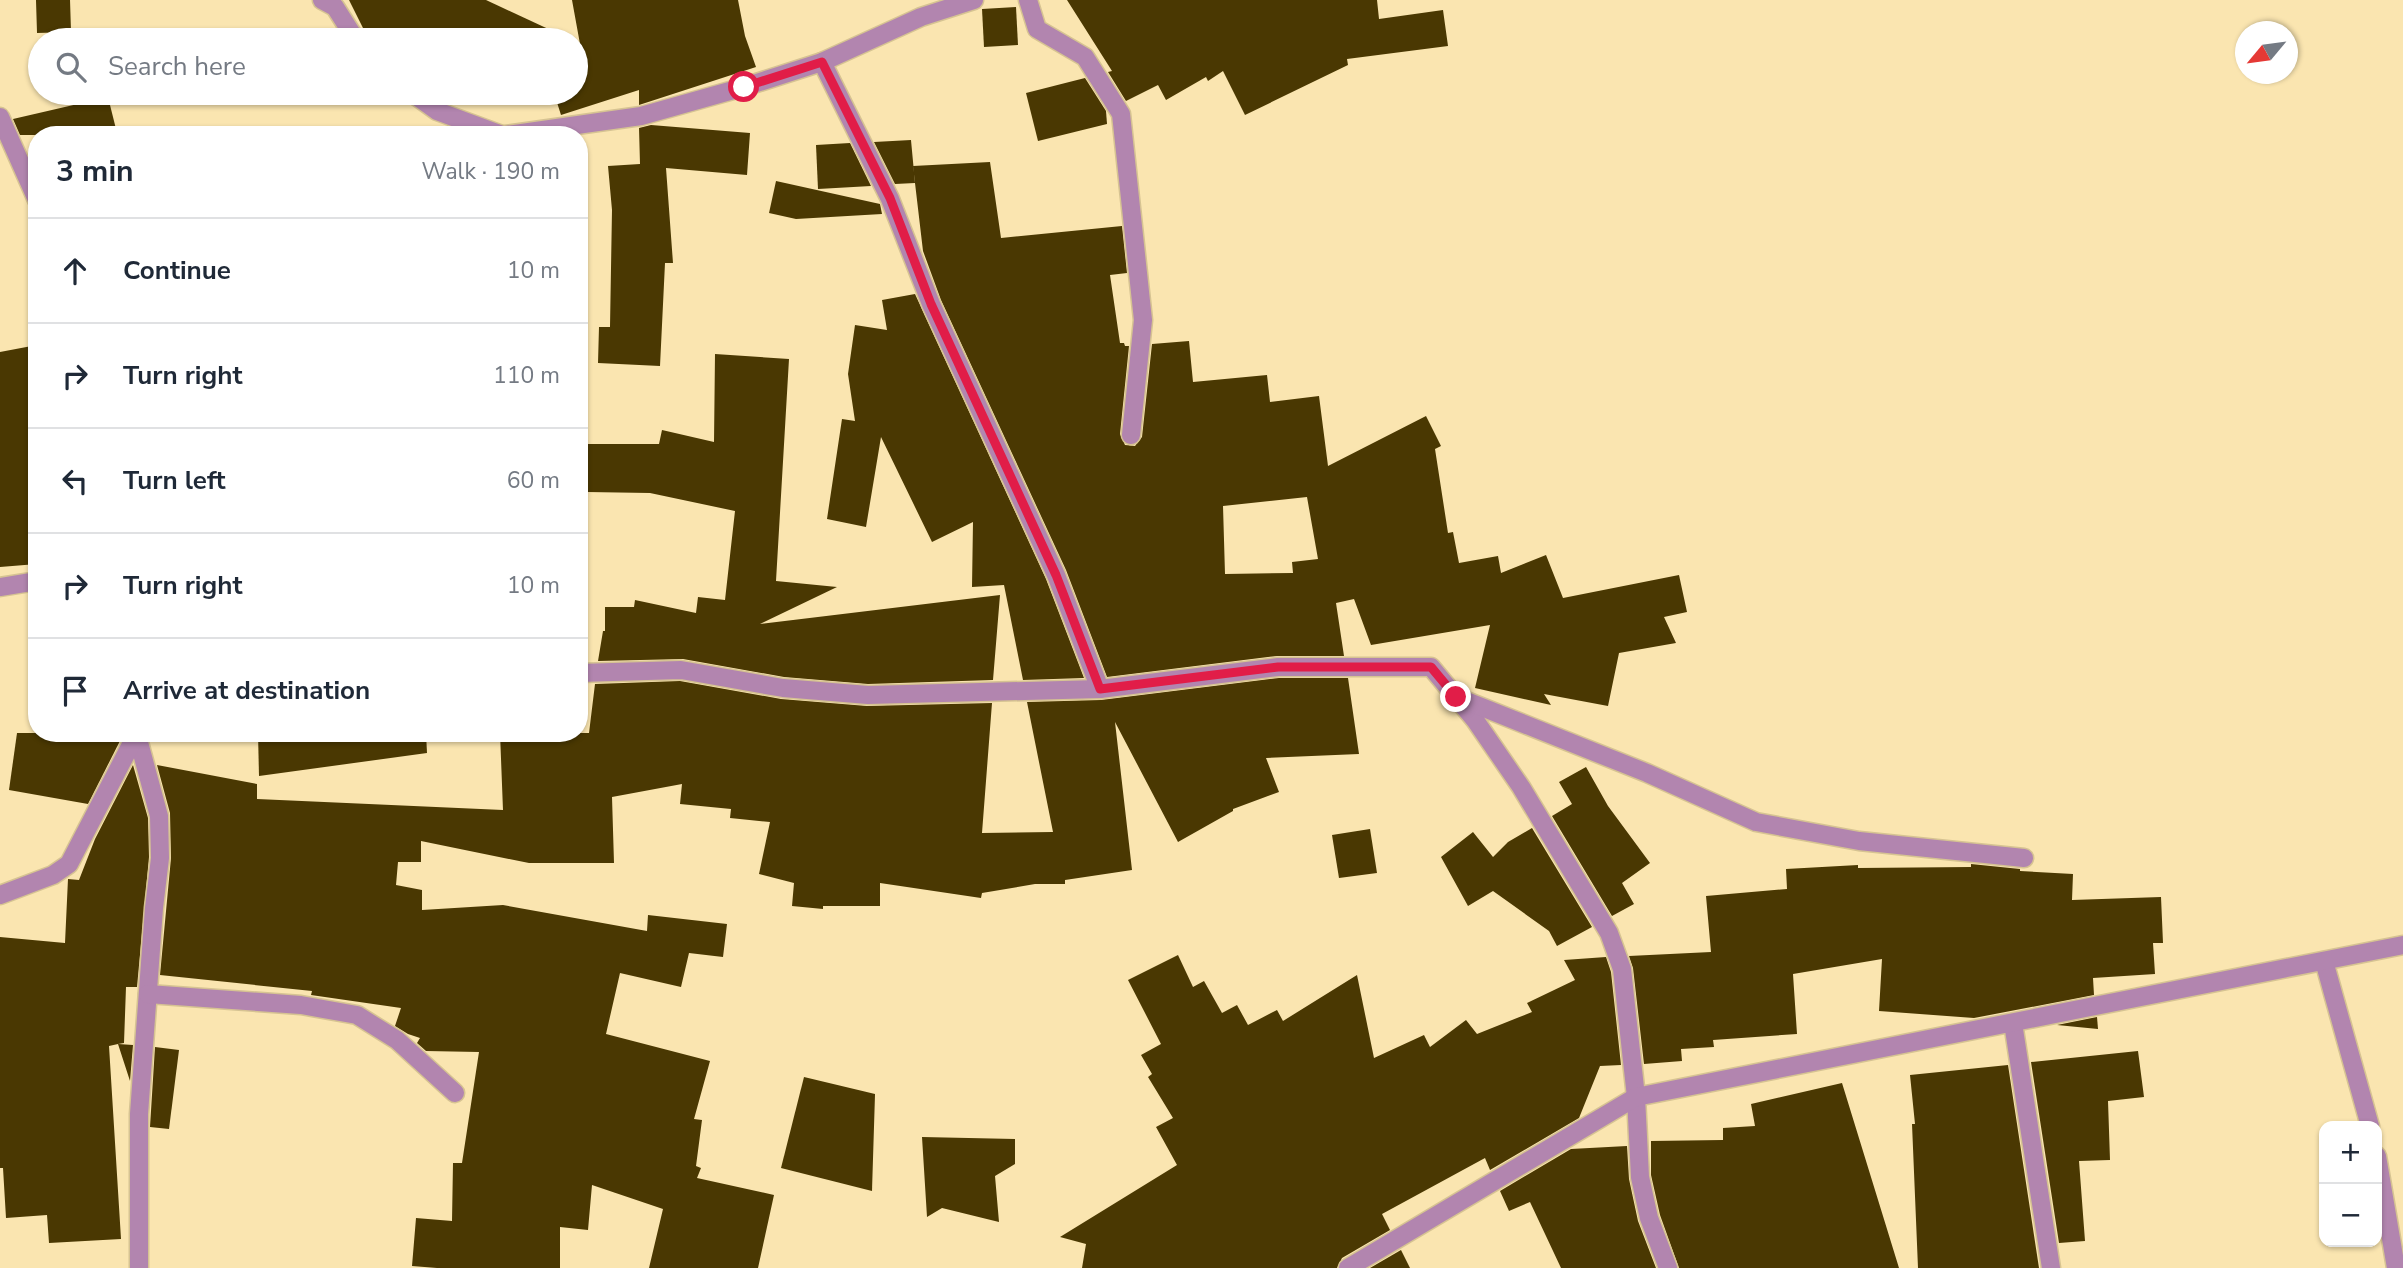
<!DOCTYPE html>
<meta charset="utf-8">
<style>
:root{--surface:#fff;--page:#f6f6f7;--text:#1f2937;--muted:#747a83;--line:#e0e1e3}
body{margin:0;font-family:"Nunito Sans",sans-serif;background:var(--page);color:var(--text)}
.controls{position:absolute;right:21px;bottom:21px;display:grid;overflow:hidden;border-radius:14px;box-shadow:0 2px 5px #0004}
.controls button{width:63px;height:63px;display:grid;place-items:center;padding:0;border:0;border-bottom:2px solid var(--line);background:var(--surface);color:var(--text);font:35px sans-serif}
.compass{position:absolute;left:2235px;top:21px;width:63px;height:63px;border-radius:50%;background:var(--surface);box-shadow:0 2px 5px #0004;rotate:241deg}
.stop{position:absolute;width:21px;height:21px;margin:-16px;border:5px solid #e11d48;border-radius:50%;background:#fff}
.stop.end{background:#e11d48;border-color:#fff;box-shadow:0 2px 7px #0008}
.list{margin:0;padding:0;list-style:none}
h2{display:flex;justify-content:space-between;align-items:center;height:91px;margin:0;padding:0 28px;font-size:30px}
h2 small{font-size:23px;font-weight:400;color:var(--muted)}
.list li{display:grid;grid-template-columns:46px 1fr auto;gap:21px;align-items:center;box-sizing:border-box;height:105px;padding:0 28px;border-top:2px solid var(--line)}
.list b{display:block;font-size:26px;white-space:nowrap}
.list em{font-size:23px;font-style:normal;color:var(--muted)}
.icon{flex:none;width:38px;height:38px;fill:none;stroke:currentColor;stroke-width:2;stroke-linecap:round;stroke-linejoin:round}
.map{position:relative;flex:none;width:2403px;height:1268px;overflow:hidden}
.search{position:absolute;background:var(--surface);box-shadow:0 2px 5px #0004;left:28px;top:28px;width:560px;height:77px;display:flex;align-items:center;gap:18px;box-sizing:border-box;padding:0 24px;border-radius:38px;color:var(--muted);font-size:26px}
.panel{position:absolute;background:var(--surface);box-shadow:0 2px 5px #0004;left:28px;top:126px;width:560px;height:616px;border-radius:28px}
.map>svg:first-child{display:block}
.building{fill:#4a3802;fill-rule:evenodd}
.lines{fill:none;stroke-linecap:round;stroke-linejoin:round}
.minor-casing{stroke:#d6c392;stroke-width:21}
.minor{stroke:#b285af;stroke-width:18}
.route{stroke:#e11d48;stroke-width:9}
</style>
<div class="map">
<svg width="2403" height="1268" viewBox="0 0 2403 1268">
<rect width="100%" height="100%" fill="#fae5b0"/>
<g class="building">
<polygon points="36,0 70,0 71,32 37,33"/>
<polygon points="349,0 486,0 572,40 369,40"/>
<polygon points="572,0 738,0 745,36 756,67 639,105 639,90 561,115 554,93 576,93 576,42 580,44"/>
<polygon points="1067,0 1377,0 1379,19 1443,10 1448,46 1347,59 1348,65 1245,115 1223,71 1208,81 1206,77 1166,100 1158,85 1126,101 1108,72 1112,71"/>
<polygon points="1016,7 1018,45 984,47 982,9"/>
<polygon points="1085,78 1106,111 1107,124 1038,141 1026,93"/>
<polygon points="108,97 116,129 94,135 20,135 13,119"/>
<polygon points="651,125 750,133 747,175 666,168 673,263 665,263 660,366 598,363 599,327 610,327 612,210 608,166 640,164 639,128"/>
<polygon points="911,140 915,183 895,184 874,142"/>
<polygon points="850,143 871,186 818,189 816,145"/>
<path d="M990 162 1001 238 1122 226 1127 273 1110 275 1120 343H1124L1125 346H1129L1120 434 1125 445 1135 446 1142 437 1152 344 1189 341 1193 382 1267 375 1270 402 1319 396 1328 466 1426 416 1441 446 1435 449 1448 533 1453 532 1459 563 1498 556 1501 573 1546 555 1563 598 1679 575 1687 612 1664 617 1676 643 1619 653 1608 706 1544 694 1551 705 1475 688 1490 625 1371 645 1354 599 1336 603 1344 656H1277L1107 677 1066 570 941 300 923 251 913 166ZM1307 497 1318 559 1292 562 1293 573 1225 574 1223 506Z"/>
<polygon points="776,181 880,204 882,214 796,219 769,213"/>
<polygon points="915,294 1046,579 1084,678 1023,680 1004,585 972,587 973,522 932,542 881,437 866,527 827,519 842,419 855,421 848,374 855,325 887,330 882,300"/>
<polygon points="37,345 37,564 0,567 0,352"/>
<polygon points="715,354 789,359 776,581 837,587 760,624 1000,595 993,680 868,684 784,677 683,659 598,661 603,631 605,631 605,607 634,607 635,600 696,613 698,597 725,600 735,511 650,493 587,492 587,444 659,444 662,430 714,442"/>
<polygon points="1279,678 1348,678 1359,754 1266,758 1279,792 1233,809 1233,811 1178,842 1115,722 1132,870 1065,880 1065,884 1035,884 982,893 981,898 880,883 880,906 823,906 823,909 792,906 794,883 759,874 770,822 730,818 731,809 680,804 682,784 612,797 614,863 529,863 421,841 421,862 398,862 396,885 422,890 422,910 503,905 647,931 648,915 727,924 723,957 689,953 681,987 620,973 606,1034 710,1061 694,1119 702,1120 696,1166 701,1168 697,1178 774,1195 758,1268 649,1268 663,1209 592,1185 588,1230 560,1227 560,1268 437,1268 412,1266 416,1218 452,1221 453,1163 462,1163 479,1052 426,1051 417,1043 420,1038 408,1034 395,1026 401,1008 311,995 312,991 160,975 171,858 170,813 157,765 257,784 257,799 503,810 500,733 589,733 595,684 680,681 781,699 867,706 992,703 982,833 1053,832 1027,702 1101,700"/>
<polygon points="17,733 124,733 88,804 9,790"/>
<polygon points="258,733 426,733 427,753 259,776"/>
<polygon points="133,765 148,818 149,857 137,987 126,987 124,1043 118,1044 133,1045 130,1081 118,1044 109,1046 121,1239 49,1243 47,1215 6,1218 3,1168 0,1168 0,937 65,943 68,879 79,880 95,839"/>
<polygon points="1586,767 1608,806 1650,863 1622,883 1634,904 1612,916 1552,816 1572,804 1559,782"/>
<polygon points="1532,828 1592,927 1557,946 1549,931 1493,891 1468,906 1441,857 1473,832 1493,857 1508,842"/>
<polygon points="1370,829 1377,873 1339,878 1332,835"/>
<polygon points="1971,864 2020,869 2020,871 2073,874 2072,900 2161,897 2163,943 2153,943 2155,974 2093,978 2094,995 1974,1018 1879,1011 1882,959 1793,974 1797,1034 1713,1040 1714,1047 1681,1049 1682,1061 1644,1064 1633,968 1629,956 1711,952 1706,896 1787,889 1786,869 1858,865 1858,868 1971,867"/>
<polygon points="1178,955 1193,987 1204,981 1222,1013 1237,1005 1248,1025 1277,1010 1283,1021 1357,975 1374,1058 1424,1035 1430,1047 1466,1020 1477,1034 1532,1012 1527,1003 1575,980 1564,960 1606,957 1611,972 1621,1065 1600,1066 1579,1118 1490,1170 1485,1158 1382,1214 1390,1230 1342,1258 1337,1268 1082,1268 1086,1244 1060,1237 1177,1165 1156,1127 1173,1118 1148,1077 1152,1074 1141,1055 1161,1044 1128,980"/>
<polygon points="2097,1017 2098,1029 2057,1025"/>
<polygon points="155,1047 179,1050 169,1129 150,1127"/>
<polygon points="2138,1051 2144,1097 2108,1101 2110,1160 2079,1161 2085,1241 2059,1243 2031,1062"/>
<polygon points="2008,1065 2039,1268 1918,1268 1912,1124 1915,1124 1910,1075"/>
<polygon points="804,1077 875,1094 872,1191 781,1168"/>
<polygon points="1842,1083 1899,1268 1679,1268 1660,1215 1651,1175 1651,1141 1723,1140 1723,1128 1755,1126 1751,1104"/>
<polygon points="922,1137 1015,1139 1015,1164 995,1176 999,1222 942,1208 927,1217"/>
<polygon points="1627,1146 1629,1179 1638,1221 1656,1268 1561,1268 1530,1202 1509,1211 1500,1191 1571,1149"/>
<polygon points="1401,1250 1410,1268 1370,1268"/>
</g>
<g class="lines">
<defs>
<g id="minor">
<polyline points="322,0 335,7 356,40"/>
<polyline points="1028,0 1037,29 1085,57 1121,114 1143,320 1131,435"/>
<polyline points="822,62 890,199 931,304 1056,575 1100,689"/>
<polyline points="412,93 437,111 502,135"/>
<polyline points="0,117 37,200"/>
<polyline points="506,135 641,116 744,87 822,62 921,17 974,0"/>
<polyline points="0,587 37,581"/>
<polyline points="579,673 681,670 783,688 868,695 1100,689 1278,667 1431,667 1475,720 1521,787 1609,933 1622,969 1636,1097 1640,1177 1649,1218 1668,1268"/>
<polyline points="1459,698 1647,773 1756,822 1859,841 2024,858"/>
<polyline points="137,735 159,816 160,858 154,908 139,1114 139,1268"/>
<polyline points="0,895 53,875 69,864 137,733"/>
<polyline points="2324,961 2370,1126"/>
<polyline points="148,994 301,1005 357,1015 397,1040 455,1093"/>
<polyline points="2013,1023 2051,1268"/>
<polyline points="2377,1156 2396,1268"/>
<polyline points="1348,1268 1636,1097 2403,945"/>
</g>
</defs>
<use href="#minor" class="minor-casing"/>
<use href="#minor" class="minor"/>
</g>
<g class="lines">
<polyline class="route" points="744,87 822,62 890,198 931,304 1056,575 1100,689 1278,667 1431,667 1456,697"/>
</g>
</svg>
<div class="controls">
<button>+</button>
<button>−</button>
</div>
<svg class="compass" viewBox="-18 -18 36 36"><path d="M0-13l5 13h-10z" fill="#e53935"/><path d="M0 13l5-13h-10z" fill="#747a83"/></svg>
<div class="stop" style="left:744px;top:87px"></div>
<div class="stop end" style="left:1456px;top:697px"></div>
<div class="search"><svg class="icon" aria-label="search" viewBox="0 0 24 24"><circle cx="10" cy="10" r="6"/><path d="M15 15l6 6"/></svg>Search here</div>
<section class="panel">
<h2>3 min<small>Walk · 190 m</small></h2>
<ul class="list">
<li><svg class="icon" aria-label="ahead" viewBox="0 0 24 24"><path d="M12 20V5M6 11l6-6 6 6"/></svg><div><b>Continue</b></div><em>10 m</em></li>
<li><svg class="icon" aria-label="right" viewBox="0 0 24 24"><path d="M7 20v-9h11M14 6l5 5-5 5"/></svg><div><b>Turn right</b></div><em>110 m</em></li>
<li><svg class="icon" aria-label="left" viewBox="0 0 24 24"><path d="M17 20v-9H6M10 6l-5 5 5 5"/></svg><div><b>Turn left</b></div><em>60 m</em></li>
<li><svg class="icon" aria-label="right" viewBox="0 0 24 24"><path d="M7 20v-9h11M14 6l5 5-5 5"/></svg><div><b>Turn right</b></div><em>10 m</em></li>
<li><svg class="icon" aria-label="arrive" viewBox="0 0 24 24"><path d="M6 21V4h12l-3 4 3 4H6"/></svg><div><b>Arrive at destination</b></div></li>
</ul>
</section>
</div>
